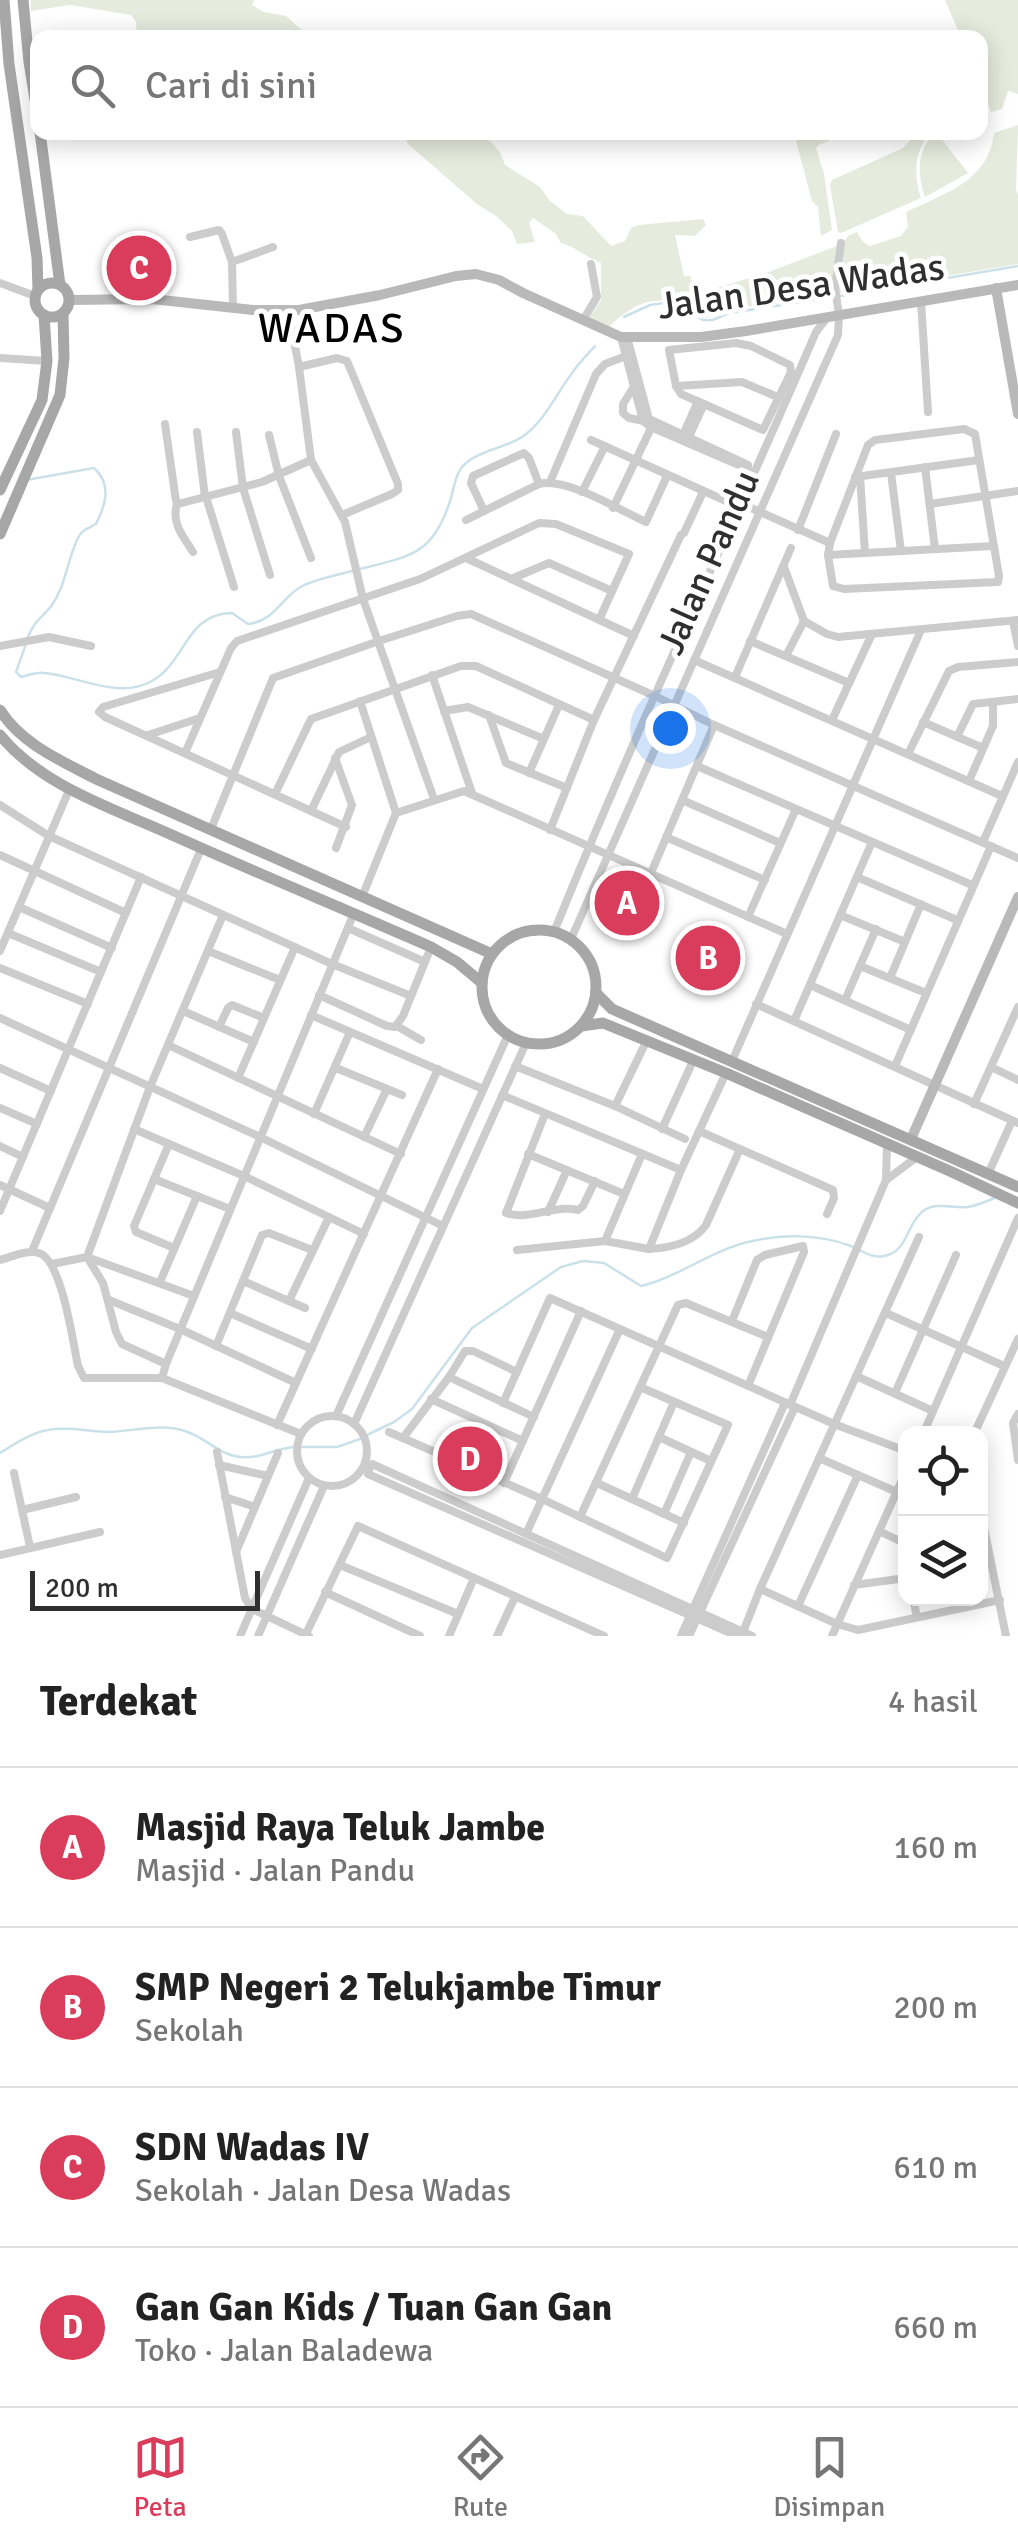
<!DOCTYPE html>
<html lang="id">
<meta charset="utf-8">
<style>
:root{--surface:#fff;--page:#f2f2f2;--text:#222;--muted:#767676;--line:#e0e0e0;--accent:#da3d5b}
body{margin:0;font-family:Signika,sans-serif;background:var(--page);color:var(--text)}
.controls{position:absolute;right:30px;bottom:30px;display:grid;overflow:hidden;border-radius:20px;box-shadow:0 5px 25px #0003}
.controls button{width:90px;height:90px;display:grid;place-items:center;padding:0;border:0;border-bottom:2px solid var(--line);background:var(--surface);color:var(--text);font:50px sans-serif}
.scale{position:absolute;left:30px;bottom:25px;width:230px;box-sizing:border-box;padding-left:10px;border:5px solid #2f2f2f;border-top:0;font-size:28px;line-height:35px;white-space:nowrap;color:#2f2f2f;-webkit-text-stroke:8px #fff;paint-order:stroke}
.you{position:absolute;left:670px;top:728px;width:35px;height:35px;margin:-25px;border:8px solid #fff;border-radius:50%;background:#1a73e8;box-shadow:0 0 0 15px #1a73e833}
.badge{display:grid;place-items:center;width:65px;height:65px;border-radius:50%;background:var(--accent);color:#fff;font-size:32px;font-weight:700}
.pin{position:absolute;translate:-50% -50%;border:5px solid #fff;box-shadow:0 2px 10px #0006}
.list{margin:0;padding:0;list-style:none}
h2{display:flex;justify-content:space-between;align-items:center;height:130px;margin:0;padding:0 40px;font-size:42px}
h2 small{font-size:32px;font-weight:400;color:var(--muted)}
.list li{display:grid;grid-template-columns:65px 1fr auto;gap:30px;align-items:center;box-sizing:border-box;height:160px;padding:0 40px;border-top:2px solid var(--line)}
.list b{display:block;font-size:38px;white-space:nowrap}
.list p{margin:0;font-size:32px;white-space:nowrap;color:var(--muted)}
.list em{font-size:32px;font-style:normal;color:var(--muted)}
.icon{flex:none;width:55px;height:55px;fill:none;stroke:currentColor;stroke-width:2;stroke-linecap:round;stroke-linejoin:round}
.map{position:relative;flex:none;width:1018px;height:1636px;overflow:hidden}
.search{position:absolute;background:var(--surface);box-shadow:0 5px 25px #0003;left:30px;right:30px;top:30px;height:110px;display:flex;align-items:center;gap:25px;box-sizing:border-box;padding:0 35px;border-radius:20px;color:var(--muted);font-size:38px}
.sheet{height:770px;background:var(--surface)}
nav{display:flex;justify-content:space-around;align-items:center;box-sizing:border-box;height:140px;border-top:2px solid var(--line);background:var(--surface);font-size:28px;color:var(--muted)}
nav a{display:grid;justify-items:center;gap:5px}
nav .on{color:var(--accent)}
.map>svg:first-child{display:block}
.green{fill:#e6ebde}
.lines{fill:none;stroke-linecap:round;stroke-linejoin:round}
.stream{stroke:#cbe1ea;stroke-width:2.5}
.street{stroke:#ccc;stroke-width:8}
.secondary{stroke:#b9b9b9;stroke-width:10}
.primary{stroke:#a7a7a7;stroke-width:11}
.labels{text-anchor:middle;stroke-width:10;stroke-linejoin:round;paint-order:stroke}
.street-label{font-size:38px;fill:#2f2f2f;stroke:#fff}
.quarter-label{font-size:42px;letter-spacing:2.5px;fill:#000;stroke:#fff}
</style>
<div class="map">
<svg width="1018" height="1636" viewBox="0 0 1018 1636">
<rect width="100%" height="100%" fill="#fff"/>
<g class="green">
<polygon points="31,0 254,0 252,5 264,12 286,16 309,37 137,37 136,22 131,15 70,5 31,11"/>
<polygon points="945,0 1018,0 1018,94 1008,91 1002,109 991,112 981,82 980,38 961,37"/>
<path d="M1018 125 1016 189 1018 196V264L838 294 844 242 848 236 857 232 863 242 870 246 901 236 908 227 906 212C944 194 989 181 994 133Z"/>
<path d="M936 132 968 173 925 197C917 174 916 149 936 132Z"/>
<path d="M404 133H467L490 141 500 152 505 165 540 187 550 201 567 214 583 216 611 246 625 241 631 228 639 225 703 219 706 225 695 236 675 235 684 276H690L698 297 710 293 713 289 766 273 837 246 832 294 739 308 705 318C697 315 691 310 683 306 654 292 629 307 609 327L589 318 601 300V263C586 257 576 247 561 243L556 234 533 218 529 223 535 242 517 244 512 231 496 216 477 204 408 144Z"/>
<polygon points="794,133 846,133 819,145 816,148 824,174 832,230 821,236 818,207 812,201"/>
<path d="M917 133H931C913 150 914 177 921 198L841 233 838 232 830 185 832 180 903 148Z"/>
</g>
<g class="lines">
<g class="stream">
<polyline points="841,296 1018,266"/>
<polyline points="624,317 650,305 664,303 679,306 703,320 713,320 729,313 833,297"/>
<path d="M26 480 94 468C112 484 106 504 96 524 89 528 81 530 78 538 67 560 66 585 52 605 43 617 33 622 28 637"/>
<path d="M360 569C412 556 434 554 451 498 454 487 456 471 466 463 481 450 505 448 522 437 544 422 555 396 570 376 577 365 586 356 595 346"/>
<path d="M26 644 16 672 21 677C29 675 36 672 44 673 79 676 118 700 152 681 187 661 185 614 232 613L248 624C274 621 280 600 299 588 310 580 338 575 352 571"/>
<path d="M367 1435 394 1422 412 1409 472 1328 561 1267 583 1261 604 1263 641 1286C676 1278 713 1250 748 1242 779 1234 818 1234 848 1245 860 1249 871 1259 884 1256 908 1252 906 1224 923 1211 937 1201 953 1209 968 1207 978 1205 988 1201 997 1197"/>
<polyline points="301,1447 337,1447 360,1439"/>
<path d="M0 1453C15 1444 30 1433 48 1430 69 1426 88 1432 109 1432 133 1431 162 1423 185 1431 205 1437 219 1455 241 1457 259 1459 274 1449 293 1447"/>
</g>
<g class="street">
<polyline points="190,237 219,230 222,234 232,262 233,308"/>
<polyline points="232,262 273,247"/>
<polyline points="0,283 35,296"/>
<polyline points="921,301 928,412"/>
<polyline points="288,310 299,367 311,460 345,522 363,599 434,799"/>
<polyline points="583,320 597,297 591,264"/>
<polyline points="621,337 643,421 651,427 748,469"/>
<polyline points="627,337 649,419 748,465 748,469"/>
<polygon points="736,343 751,346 790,365 791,372 763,430 681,394 676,386 669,350"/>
<polyline points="0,358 47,361"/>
<polyline points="299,367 337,358 347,361 398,484 398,490 392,494 342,515"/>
<polyline points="676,386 742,382 780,398"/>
<polyline points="633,388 623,404 623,413 629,418 644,421"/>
<polyline points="165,424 176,501 178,504 262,482 311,460"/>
<polygon points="964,429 975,434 999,576 998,582 844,589 833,586 828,555 830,543 868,445 875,440"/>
<polyline points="197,432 205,497"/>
<polyline points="236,432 243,488 270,575"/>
<polyline points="269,435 279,476 311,558"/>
<polyline points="682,437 698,401"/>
<polyline points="591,440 726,501"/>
<polyline points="687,441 704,404"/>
<polyline points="925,467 935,549"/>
<polyline points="891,473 901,551"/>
<polyline points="860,476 865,553"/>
<polyline points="855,477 979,460"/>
<polyline points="550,482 596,374 605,364 626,356"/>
<polyline points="582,492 605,446"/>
<polyline points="206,497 234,587"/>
<path d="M177 504C171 523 183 536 193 552"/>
<polyline points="742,504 830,543"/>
<polyline points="930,504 1018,491"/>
<polyline points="613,508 652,426"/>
<polyline points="484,511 471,483 473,476 524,453 529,458 539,484"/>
<path d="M466 520 539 484C567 477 619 510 646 522L667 476"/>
<polyline points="798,530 836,434"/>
<polyline points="684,533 703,492"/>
<polyline points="828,555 993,546"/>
<polyline points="466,558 634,636"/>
<polyline points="784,567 804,621 827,634 838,637 1018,620"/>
<polyline points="511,579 549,563 612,591"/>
<polyline points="1013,621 1018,646"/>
<polyline points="750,641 849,683"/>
<polyline points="0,646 49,637 91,646"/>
<polyline points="786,656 804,621"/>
<polyline points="694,660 1002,796"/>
<polyline points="220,672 103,707 99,712 105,717 346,827"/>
<polyline points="432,675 472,793"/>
<polyline points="735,677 791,548"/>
<polyline points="360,701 396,813"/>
<polyline points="444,711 468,707 544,739"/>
<polyline points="489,715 506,763 567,788"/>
<polyline points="832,720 872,634"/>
<polyline points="923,722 983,748"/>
<polyline points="148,735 200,718"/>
<polyline points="957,737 973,704 1018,699"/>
<polyline points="185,753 231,648 237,641 420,579 539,523 556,524 629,554 599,620"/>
<polyline points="908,754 949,671 958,667 1018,662"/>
<polyline points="335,758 352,805 336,848"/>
<polyline points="697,766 972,885"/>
<polyline points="529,773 559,705"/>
<polyline points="969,781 993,726 993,702"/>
<polyline points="275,794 311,719 461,666 476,666 594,720"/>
<polyline points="682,800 780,843"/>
<polyline points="0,805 49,836 332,964 411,996"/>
<polyline points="311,811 339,752 371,737"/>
<polyline points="211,829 273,678 379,641 457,616 471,614 655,696 714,725 1018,858"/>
<polyline points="550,830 594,720 681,535"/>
<polyline points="666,837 765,880"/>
<polyline points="983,842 1018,762"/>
<polyline points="0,855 126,913"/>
<polyline points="651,873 714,725"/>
<polyline points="857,877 957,920"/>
<polyline points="362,897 396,813 464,791 787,934"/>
<polyline points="19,907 112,948"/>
<polyline points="840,915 905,942"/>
<polyline points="748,917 796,809"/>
<polyline points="348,928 425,962"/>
<path d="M554 932C636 729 730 532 816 332L826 319"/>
<polyline points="8,933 101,972"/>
<polyline points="571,939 838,335 839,315 835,288 841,243"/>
<polyline points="0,951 70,788"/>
<polyline points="208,951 280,980"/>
<polyline points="860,966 926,993"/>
<polyline points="0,968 88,1004"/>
<polyline points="890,978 921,904"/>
<polyline points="810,985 911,1030"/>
<polyline points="319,995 387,1026 395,1027 403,1016 431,947"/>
<polyline points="845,1000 876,929"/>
<polyline points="756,1004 1018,1123"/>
<polyline points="183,1011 254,1042"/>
<polyline points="311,1015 483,1089"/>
<polyline points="0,1018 260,1137 443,1226"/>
<polyline points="794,1021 872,842"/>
<polyline points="397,1026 421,1040"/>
<polyline points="219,1027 228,1008 232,1005 264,1018"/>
<polyline points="168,1045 401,1154"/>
<polyline points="732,1061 921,630"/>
<polyline points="515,1066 615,1106 685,1139"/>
<polyline points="895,1066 991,846"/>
<polyline points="991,1067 1018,1080"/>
<polyline points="0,1068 51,1091"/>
<polyline points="336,1068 402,1095"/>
<polyline points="238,1078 295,947"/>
<polyline points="502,1095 681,1170"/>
<polyline points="974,1104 1018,1007"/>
<polyline points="615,1106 646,1042"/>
<polyline points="0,1108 37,1124"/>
<polyline points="314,1114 350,1032"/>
<path d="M545 1114 506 1213C530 1221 554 1204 578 1210L583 1206 595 1181"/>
<polyline points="134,1129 244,1176 364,1234"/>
<polyline points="662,1129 693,1061"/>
<polyline points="699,1131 833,1190 834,1198 827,1214"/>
<polyline points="364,1137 387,1089"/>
<polyline points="169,1144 134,1226 136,1232 174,1248"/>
<polyline points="0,1146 23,1157"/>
<polyline points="528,1154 624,1194"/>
<polyline points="988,1174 1012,1121"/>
<polyline points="154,1179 230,1209"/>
<polyline points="886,1180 917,1157"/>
<polyline points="0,1185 50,1208"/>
<polyline points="0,1211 141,877"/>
<polyline points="548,1212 567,1170"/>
<polyline points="605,1241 642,1154"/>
<path d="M649 1249C671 1248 693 1243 706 1225L740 1149"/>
<polyline points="517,1250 605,1241 649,1249 681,1170 726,1073"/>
<polyline points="32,1251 201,849"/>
<polyline points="87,1257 150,1087 223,915"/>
<polyline points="87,1257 103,1283 116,1332 122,1344 166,1364"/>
<path d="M0 1260C11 1257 28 1249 39 1253 62 1260 73 1343 78 1366L84 1378H162L301 1434"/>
<polyline points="52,1264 87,1257 194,1296"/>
<polyline points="243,1281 305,1308"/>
<polyline points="160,1282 197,1196"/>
<polyline points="109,1300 180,1329 296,1383"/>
<polyline points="289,1301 329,1217"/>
<polyline points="230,1313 312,1349"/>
<polyline points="886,1313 1004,1366"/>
<polyline points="732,1321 757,1260 765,1255 803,1246 804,1252 748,1386"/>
<polyline points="216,1346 262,1235 269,1233 312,1250"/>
<polyline points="856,1376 933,1411"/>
<polyline points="449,1377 534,1417"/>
<polyline points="162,1378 166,1364 354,913"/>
<polyline points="895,1393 956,1255"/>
<polyline points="431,1399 523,1441"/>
<polyline points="503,1403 550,1298 834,1424 906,1451"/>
<polyline points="790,1405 886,1180 887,1144"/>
<polyline points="1018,1414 1013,1423 1018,1460"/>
<polyline points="336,1416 508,1035"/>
<circle cx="332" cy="1451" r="35"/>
<polyline points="354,1424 526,1043"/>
<polyline points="277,1425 438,1069"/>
<polyline points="389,1432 542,1499 667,1558 728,1425 640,1387"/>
<polyline points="923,1434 1018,1218"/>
<polyline points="974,1434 1018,1339"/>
<polyline points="659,1437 711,1461"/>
<polyline points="403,1438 449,1377 465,1351 473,1351 517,1372"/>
<polyline points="217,1452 245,1598 252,1609 309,1636"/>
<polyline points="819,1458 906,1496"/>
<polyline points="219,1465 268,1476"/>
<polyline points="14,1473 30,1547"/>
<polyline points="504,1483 581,1311"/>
<polyline points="597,1483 684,1523"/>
<polyline points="225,1497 255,1507"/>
<polyline points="632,1499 674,1402"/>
<polyline points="980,1508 1006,1636"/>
<polyline points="22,1510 76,1497"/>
<polyline points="664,1514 691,1452"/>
<polyline points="580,1517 678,1305 686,1303 768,1337"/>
<polyline points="879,1531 902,1542 906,1557"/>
<polyline points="526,1534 620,1329"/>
<polyline points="236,1552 278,1453"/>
<polyline points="0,1555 100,1532"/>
<polyline points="340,1565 458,1614"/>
<polyline points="854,1585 906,1578"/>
<polyline points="760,1589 837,1624 858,1630 1000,1600"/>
<polyline points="325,1592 420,1636"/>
<polyline points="913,1598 917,1617"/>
<polyline points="798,1606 858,1475"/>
<polyline points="743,1632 760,1589 919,1237"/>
<polyline points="240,1636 309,1478"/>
<polyline points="258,1636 324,1486"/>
<polyline points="305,1636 358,1526 604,1636"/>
<polyline points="449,1636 474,1578"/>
<polyline points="497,1636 515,1597"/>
<polyline points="681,1636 785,1403"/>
<polyline points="689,1636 795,1407"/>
<polyline points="737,1636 368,1474 370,1465 372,1464 752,1636"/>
<polyline points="832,1636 906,1471"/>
</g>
<g class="secondary">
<polyline points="996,288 1018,414"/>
<polyline points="69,300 152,299 253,310 299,310 380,295 456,276 476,274 499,280 523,293 621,337 701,337 746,331 1018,285"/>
<polyline points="911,1139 1018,897"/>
</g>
<g class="primary">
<polyline points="4,0 9,64 37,258 38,290"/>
<polyline points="23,0 29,62 38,118"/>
<polyline points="40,132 60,285"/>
<circle cx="52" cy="300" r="17"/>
<polyline points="0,490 42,400 47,361 44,315"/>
<polyline points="0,534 60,395 64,358 63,313"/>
<path d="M0 710C21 744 62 761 96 779L492 954"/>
<path d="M0 735C40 784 106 806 163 831 252 871 342 908 431 947L457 962 482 983"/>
<circle cx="539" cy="987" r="57"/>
<polyline points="596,993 612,1009 1018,1187"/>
<polyline points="581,1026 603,1023 726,1073 952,1172 1018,1203"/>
</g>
</g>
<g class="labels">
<g class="street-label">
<text transform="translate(801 286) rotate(-8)" y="13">Jalan Desa Wadas</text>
<text transform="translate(708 562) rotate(-66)" y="13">Jalan Pandu</text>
</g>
<g class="quarter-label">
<text x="332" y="342">WADAS</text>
</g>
</g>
</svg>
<div class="controls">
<button><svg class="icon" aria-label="locate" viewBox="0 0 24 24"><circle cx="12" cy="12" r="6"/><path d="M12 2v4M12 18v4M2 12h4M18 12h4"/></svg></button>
<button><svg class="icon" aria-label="layers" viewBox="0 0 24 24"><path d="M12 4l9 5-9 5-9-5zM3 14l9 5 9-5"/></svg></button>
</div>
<div class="scale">200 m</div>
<div class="you"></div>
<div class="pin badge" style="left:627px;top:903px">A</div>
<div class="pin badge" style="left:708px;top:958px">B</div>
<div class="pin badge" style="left:139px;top:268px">C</div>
<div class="pin badge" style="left:470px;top:1459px">D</div>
<div class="search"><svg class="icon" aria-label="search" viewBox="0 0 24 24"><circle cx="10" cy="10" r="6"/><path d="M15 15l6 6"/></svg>Cari di sini</div>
</div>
<section class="sheet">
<h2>Terdekat<small>4 hasil</small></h2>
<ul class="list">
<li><span class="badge">A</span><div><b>Masjid Raya Teluk Jambe</b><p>Masjid · Jalan Pandu</p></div><em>160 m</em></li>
<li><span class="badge">B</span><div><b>SMP Negeri 2 Telukjambe Timur</b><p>Sekolah</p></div><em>200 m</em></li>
<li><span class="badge">C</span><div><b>SDN Wadas IV</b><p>Sekolah · Jalan Desa Wadas</p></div><em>610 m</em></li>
<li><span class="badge">D</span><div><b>Gan Gan Kids / Tuan Gan Gan</b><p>Toko · Jalan Baladewa</p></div><em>660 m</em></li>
</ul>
</section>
<nav>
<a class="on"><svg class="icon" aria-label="map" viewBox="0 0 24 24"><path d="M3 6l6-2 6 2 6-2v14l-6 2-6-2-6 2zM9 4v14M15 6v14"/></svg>Peta</a>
<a><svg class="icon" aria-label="directions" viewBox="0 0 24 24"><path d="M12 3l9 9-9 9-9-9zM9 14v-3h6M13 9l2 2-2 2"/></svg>Rute</a>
<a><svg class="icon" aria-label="saved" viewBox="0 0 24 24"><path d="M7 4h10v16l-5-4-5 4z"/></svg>Disimpan</a>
</nav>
